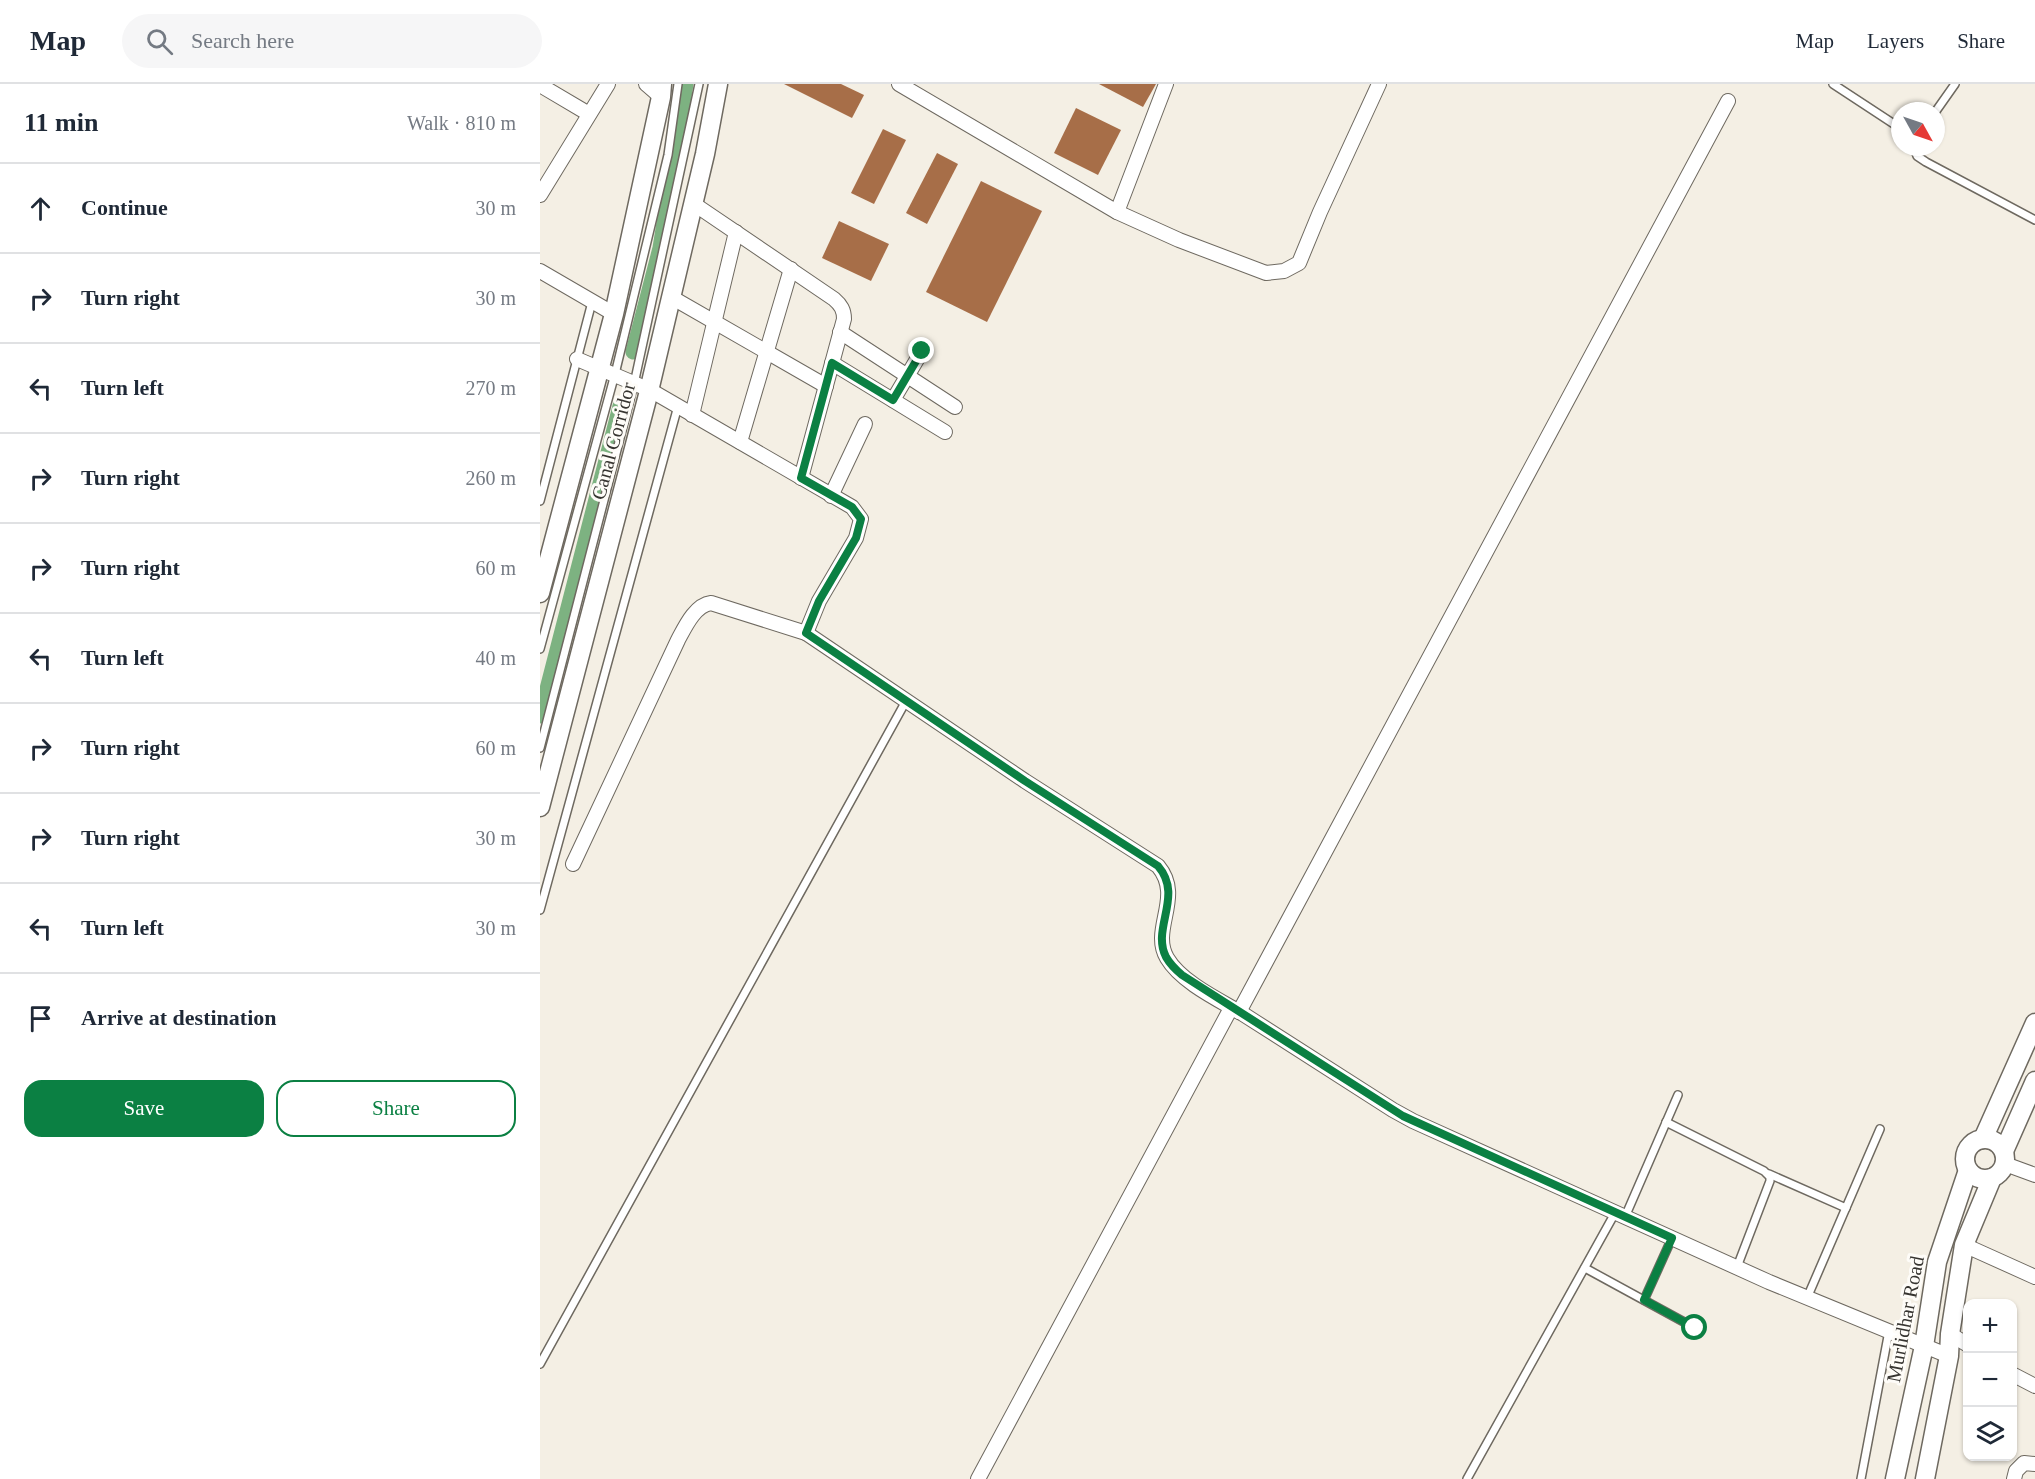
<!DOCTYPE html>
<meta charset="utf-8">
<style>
:root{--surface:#fff;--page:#f6f6f7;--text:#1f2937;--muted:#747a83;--line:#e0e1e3;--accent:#0b8043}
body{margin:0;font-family:"Times New Roman",serif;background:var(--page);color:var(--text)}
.controls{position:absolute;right:18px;bottom:18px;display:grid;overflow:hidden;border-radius:12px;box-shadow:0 2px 4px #0004}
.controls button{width:54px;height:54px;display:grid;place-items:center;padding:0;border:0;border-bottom:2px solid var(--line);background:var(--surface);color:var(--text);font:30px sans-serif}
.compass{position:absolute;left:1351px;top:18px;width:54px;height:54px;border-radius:50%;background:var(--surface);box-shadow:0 2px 4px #0004;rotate:130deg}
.stop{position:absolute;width:18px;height:18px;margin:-14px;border:4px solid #0b8043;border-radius:50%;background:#fff}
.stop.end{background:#0b8043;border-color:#fff;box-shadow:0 2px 6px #0008}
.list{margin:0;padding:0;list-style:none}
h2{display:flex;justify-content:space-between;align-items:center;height:78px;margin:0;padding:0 24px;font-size:26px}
h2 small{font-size:20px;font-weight:400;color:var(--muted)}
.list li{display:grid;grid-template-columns:39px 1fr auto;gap:18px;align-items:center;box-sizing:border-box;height:90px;padding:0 24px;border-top:2px solid var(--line)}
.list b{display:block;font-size:22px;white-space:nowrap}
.list em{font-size:20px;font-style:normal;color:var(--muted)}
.actions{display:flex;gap:12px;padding:18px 24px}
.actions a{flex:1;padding:14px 0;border:2px solid var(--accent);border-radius:18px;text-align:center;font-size:21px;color:var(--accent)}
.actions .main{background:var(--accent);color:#fff}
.icon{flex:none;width:33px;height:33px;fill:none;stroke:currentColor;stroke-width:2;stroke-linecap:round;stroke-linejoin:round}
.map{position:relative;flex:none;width:1495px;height:1395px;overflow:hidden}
header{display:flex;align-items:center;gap:36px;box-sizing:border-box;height:84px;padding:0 30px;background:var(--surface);border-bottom:2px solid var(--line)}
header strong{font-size:28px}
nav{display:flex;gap:33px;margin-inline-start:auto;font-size:21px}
.search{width:420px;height:54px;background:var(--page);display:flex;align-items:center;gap:15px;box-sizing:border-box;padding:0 21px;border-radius:33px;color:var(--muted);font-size:22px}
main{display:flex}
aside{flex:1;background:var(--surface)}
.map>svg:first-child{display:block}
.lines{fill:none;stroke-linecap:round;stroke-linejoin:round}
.canal{stroke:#7db281;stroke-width:15}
.building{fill:#a76e48}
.service-casing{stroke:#6e6960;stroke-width:10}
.minor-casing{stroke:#6e6960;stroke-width:16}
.tertiary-casing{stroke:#6e6960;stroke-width:21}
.service{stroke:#fff;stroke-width:7}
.minor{stroke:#fff;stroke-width:14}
.tertiary{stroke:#fff;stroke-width:18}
.route{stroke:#0b8043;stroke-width:8}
.labels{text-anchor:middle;stroke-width:6;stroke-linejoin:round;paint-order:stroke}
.street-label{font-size:20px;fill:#373531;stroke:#fefcf8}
</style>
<header>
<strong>Map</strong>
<div class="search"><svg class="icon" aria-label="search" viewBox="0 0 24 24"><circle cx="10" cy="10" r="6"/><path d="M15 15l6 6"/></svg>Search here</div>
<nav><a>Map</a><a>Layers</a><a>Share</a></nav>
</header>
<main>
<aside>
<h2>11 min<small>Walk · 810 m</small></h2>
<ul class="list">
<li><svg class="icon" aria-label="ahead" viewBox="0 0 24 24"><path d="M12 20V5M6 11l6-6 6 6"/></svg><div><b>Continue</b></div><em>30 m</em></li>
<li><svg class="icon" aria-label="right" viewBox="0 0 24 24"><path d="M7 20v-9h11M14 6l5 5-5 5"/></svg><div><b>Turn right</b></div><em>30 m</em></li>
<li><svg class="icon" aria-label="left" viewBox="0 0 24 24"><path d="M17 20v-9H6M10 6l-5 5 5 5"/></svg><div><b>Turn left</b></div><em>270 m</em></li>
<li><svg class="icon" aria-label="right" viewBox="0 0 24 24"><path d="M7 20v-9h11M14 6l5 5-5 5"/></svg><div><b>Turn right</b></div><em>260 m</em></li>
<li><svg class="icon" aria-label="right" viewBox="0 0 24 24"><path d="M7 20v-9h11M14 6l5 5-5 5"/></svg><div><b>Turn right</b></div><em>60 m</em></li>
<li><svg class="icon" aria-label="left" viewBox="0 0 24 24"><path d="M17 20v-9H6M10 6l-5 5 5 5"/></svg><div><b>Turn left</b></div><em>40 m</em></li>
<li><svg class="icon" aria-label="right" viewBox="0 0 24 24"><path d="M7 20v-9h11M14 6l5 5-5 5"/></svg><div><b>Turn right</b></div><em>60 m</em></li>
<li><svg class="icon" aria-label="right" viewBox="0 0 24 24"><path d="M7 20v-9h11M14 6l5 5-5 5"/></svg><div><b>Turn right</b></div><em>30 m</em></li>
<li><svg class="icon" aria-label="left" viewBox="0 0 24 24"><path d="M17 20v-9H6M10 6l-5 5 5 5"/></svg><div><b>Turn left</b></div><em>30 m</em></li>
<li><svg class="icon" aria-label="arrive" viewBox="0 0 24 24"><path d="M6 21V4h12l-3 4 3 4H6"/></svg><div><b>Arrive at destination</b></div></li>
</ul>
<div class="actions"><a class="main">Save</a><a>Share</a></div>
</aside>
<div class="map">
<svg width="1495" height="1395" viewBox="0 0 1495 1395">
<rect width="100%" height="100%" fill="#f4efe4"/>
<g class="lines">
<g class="canal">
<polyline points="93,268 120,164 146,0"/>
<polyline points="0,632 80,322"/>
</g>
</g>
<g class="building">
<polygon points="244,0 301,0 324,11 312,34"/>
<polygon points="559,0 616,0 603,23"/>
<polygon points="536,24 581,46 558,91 514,69"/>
<polygon points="343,45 366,56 334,120 311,109"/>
<polygon points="397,69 418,80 387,140 366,129"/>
<polygon points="441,97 502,127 447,238 386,208"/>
<polygon points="299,137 349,160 331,197 282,174"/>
</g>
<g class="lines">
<defs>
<g id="service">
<polyline points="1293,0 1360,44"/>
<polyline points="1396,27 1415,0"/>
<polyline points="1374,63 1377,72 1386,78 1495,136"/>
<polyline points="0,417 52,218"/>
<polyline points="0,565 75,290 128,71 138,0"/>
<polyline points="0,664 94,300 159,0"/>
<polyline points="0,826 138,322"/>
<polyline points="1126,1038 1224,1087 1230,1093 1230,1097 1197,1183"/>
<polyline points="1229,1090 1306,1124"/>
<polyline points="1085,1133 1138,1011"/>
<polyline points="1045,1184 1155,1244"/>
<polyline points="1267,1214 1340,1045"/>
<polyline points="1104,1216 1132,1154"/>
<polyline points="0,1280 366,617"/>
<polyline points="927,1395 1075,1129"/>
<polyline points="1321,1395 1349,1247"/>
</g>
<g id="minor">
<polyline points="106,0 121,13"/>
<polyline points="359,0 577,128 639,156 726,189 744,187 759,179 780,128 839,0"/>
<polyline points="0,1 49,30"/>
<polyline points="0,111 68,0"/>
<path d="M154 120 294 215C301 221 304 226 304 235L261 394"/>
<polyline points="577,128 626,0"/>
<polyline points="0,187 74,230"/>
<polyline points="131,213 286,302"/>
<polyline points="300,248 415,323"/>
<polyline points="292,279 405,348"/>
<polyline points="353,316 382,267"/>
<polyline points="152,331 196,148"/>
<polyline points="200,358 251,185"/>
<polyline points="291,412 325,340"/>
<path d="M266 549 485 697 618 782C644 813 610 845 627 874 641 898 679 916 703 930 753 962 803 994 853 1026L873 1037 1229 1198 1409 1272"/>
<path d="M33 780 138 556C145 543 155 521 171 519L266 549 279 517 316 454 321 435 312 423 110 306 37 275"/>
<polyline points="699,928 1188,17"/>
<polyline points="1465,1080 1495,1091"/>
<polyline points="1424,1161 1495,1193"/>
<polyline points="1410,1250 1428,1261"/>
<polyline points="1472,1290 1495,1302"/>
<polyline points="438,1395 691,924"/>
<polyline points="1474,1395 1476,1387 1484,1379 1495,1380"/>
</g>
<g id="tertiary">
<polyline points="0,509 74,230 121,13 122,0"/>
<polyline points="0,723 108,311 165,70 178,0"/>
<circle cx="1445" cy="1075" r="20"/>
<polyline points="1443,1055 1495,939"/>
<polyline points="1464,1067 1495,997"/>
<polyline points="1355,1395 1384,1262 1397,1178 1428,1086"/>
<polyline points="1385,1395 1409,1272 1410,1250 1424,1161 1452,1094"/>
</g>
</defs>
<use href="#service" class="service-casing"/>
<use href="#minor" class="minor-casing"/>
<use href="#tertiary" class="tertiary-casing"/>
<use href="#service" class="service"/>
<use href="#minor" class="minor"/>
<use href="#tertiary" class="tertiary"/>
</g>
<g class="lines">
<path class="route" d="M382 267 353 316 292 279 261 394 312 423 321 435 316 454 279 517 266 549 485 697 618 782C644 812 611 844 626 873 630 880 636 886 642 891L863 1032 1132 1154 1104 1216 1155 1244"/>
</g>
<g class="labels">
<g class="street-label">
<text transform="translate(73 357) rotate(-75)" y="7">Canal Corridor</text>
<text transform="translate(1365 1235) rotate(-79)" y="7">Murlidhar Road</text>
</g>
</g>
</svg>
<div class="controls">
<button>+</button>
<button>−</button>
<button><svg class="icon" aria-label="layers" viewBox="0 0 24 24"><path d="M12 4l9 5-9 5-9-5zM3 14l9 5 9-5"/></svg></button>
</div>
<svg class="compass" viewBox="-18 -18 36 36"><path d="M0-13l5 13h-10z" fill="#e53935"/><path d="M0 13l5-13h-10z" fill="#747a83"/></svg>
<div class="stop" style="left:1155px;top:1244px"></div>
<div class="stop end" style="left:382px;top:267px"></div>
</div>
</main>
